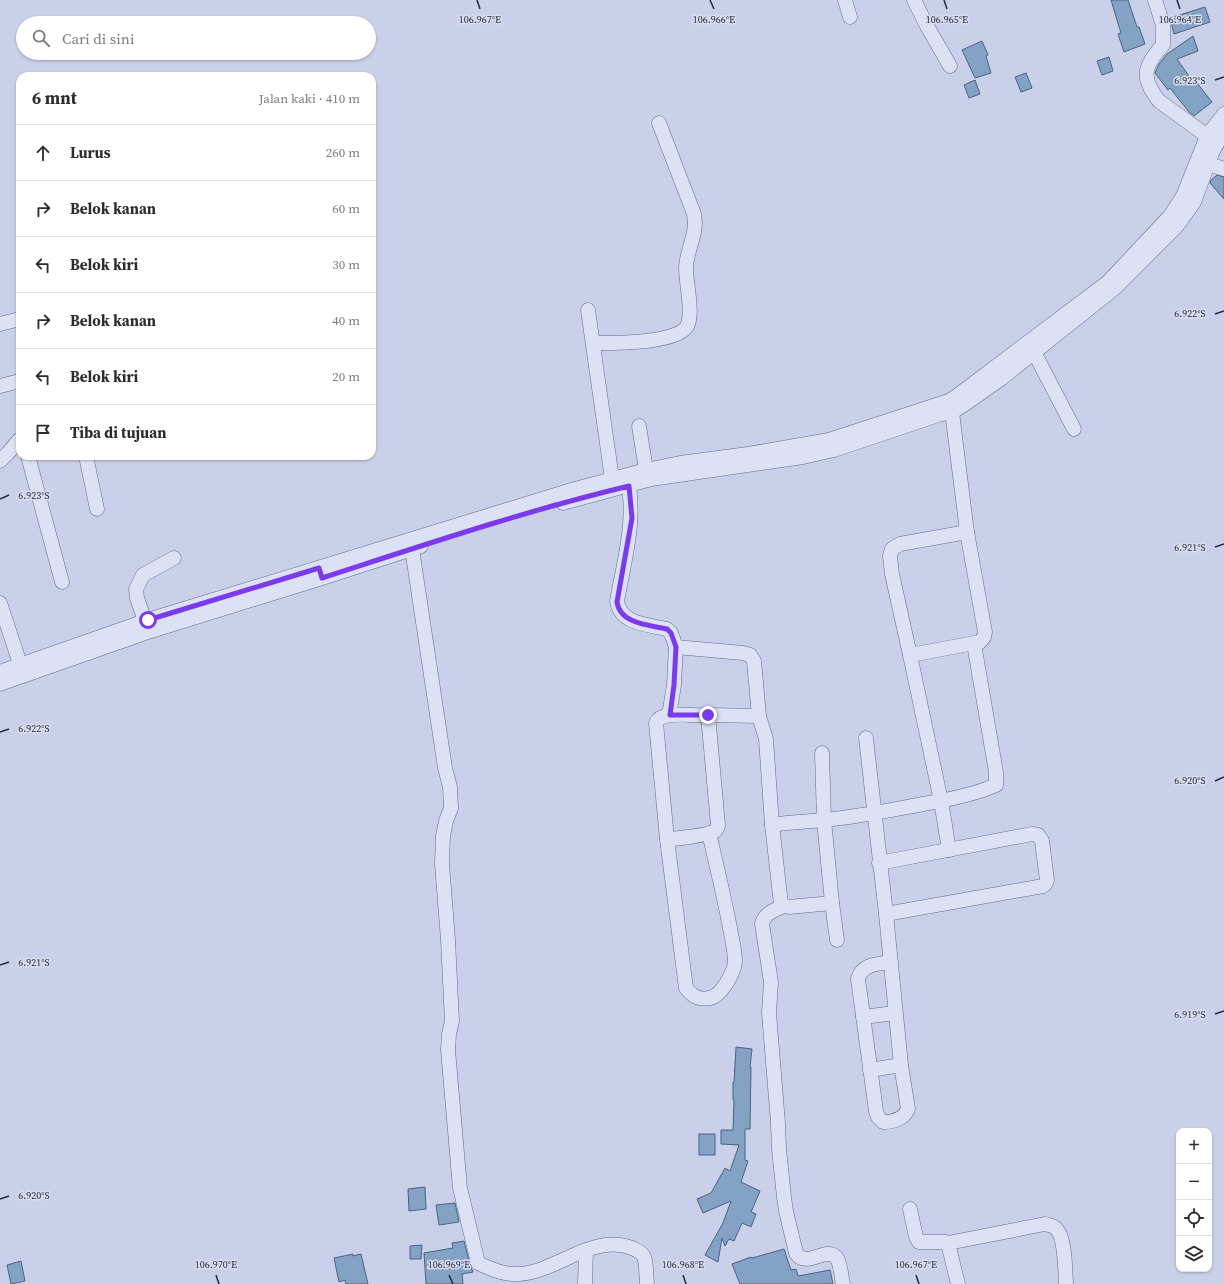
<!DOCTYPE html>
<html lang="id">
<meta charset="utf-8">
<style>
:root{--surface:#fff;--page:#f2f2f3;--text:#2b2b33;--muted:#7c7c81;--line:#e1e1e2}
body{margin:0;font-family:"Source Serif 4",serif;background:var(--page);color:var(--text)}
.controls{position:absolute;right:12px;bottom:12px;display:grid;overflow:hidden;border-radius:8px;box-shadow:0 1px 3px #0004}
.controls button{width:36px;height:36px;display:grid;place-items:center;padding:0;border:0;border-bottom:1px solid var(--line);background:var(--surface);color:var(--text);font:20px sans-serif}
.stop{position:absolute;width:12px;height:12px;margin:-9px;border:3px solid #7c3aed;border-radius:50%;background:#fff}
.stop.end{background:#7c3aed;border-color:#fff;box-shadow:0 1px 4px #0008}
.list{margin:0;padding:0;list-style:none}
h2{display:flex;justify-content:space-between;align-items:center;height:52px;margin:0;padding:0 16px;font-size:17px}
h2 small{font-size:13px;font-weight:400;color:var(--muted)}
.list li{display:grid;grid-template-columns:26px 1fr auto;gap:12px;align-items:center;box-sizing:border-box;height:56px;padding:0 16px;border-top:1px solid var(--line)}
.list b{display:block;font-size:15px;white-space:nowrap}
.list em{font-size:13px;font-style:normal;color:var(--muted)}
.icon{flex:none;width:22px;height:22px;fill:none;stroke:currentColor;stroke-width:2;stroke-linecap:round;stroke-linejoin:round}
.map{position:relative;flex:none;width:1224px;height:1284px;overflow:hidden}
.search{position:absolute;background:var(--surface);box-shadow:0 1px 3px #0004;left:16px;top:16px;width:360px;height:44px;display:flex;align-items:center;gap:10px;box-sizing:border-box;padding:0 14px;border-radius:22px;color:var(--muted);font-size:15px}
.panel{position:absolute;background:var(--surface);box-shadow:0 1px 3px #0004;left:16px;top:72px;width:360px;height:388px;border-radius:12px}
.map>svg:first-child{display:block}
.building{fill:#84a2c4;stroke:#496481}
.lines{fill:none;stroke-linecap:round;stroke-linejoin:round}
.minor-casing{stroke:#606d85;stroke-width:15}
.minor{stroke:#dce1f5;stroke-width:14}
.route{stroke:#7c3aed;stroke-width:5}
.ticks{fill:none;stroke:#222a37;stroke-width:1.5}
.ticks-label{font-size:10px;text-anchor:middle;fill:#222a37;stroke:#d9ddf2;stroke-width:3;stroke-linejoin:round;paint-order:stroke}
</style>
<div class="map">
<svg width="1224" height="1284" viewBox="0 0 1224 1284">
<rect width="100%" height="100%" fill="#cad0ea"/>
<g class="building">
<polygon points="1111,0 1128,0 1137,27 1139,27 1145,44 1124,52 1118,34 1121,33"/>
<polygon points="1205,7 1210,22 1174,34 1170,18"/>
<polygon points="1193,36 1198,51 1177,59 1191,79 1193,78 1212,102 1194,116 1189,112 1170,88 1168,90 1155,73 1159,64 1167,54"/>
<polygon points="982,41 988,55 986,56 991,73 975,78 962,50"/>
<polygon points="1109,57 1113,71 1102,75 1097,61"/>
<polygon points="1026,73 1032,88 1021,92 1015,77"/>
<polygon points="975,80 980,94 969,98 964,85"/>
<polygon points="1217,175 1224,177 1224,199 1210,183 1211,180"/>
<polygon points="736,1047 752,1049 750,1067 751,1067 750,1129 745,1129 745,1160 748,1161 741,1182 760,1191 751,1212 756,1214 751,1227 742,1223 734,1241 729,1239 725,1246 722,1238 718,1262 705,1255 723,1223 731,1201 703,1213 697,1199 711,1193 725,1168 730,1171 739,1145 721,1144 721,1130 733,1130 734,1100 733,1100 733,1082 734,1082"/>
<rect x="699" y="1134" width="16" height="21"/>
<polygon points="425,1187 426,1209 409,1211 408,1189"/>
<polygon points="455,1203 459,1222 439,1225 436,1205"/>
<polygon points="464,1241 470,1265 473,1272 462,1274 463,1284 426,1284 424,1253 453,1248 452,1243"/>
<polygon points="422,1245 421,1259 410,1259 410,1246"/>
<polygon points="784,1249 791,1270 796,1269 798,1276 830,1270 833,1284 740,1284 732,1264 751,1257 752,1258"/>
<polygon points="353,1254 353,1256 361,1254 368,1284 346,1284 345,1280 339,1282 334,1258"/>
<polygon points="21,1261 25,1281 11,1284 7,1265"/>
</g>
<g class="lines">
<defs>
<g id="minor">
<polyline points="845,0 850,17"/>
<polyline points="914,0 927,26 950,66"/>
<path d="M1155 0 1163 25V45C1144 66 1140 77 1159 101L1214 141"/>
<polyline points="1209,164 1224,169"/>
<polyline points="588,310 612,479"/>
<polyline points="0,324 20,319"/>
<path d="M593 343C612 343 682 344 688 324 693 310 686 284 686 267 687 248 698 234 694 214L659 123"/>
<polyline points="1034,352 1074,429"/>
<polyline points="0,386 20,381"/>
<polyline points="639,426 646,470"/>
<polyline points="28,456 62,582"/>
<polyline points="86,456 97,509"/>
<polyline points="0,461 8,453 20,439"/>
<path d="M627 477C637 518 624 561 617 601 620 624 648 625 667 629L671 633 676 647 743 653 750 655 754 661 759 716 766 739 772 825C789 822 806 822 823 820 857 817 890 810 923 804 947 800 974 795 996 785V772L974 644"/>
<polyline points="563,503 651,479 803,457 834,450 938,415 952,412 965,404 1002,378 1115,288 1177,226 1194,202 1212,153 1224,131"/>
<path d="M412 549 445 768 450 787 451 808 446 821 443 836 442 864 448 940 452 1021 449 1034 448 1050 460 1188 478 1263C491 1269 504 1275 519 1274 557 1272 592 1233 632 1248 636 1250 642 1252 644 1257 647 1265 646 1276 647 1284"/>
<polyline points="0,603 23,673"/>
<polyline points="145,621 137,598 136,589 143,575 174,558"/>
<polyline points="910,655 892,574 890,556 892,549 900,544 967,532"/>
<polyline points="0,672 148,620 575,489 646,470 680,463 748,454 829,440 949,401 958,395 1108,282 1170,216 1183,196 1207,136 1224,114"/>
<polyline points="0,684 151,631 322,578 421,546"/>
<polyline points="669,715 674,685 676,647"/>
<path d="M708 715C695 717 662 709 656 723L667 839 686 988C693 997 699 1000 710 998 721 996 734 973 735 962 735 949 731 935 729 923 723 892 716 863 709 833"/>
<path d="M866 738 886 914 901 1065 908 1109C904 1119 893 1122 883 1122L878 1117 876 1111 858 979C862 964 877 964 891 962"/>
<polyline points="772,825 781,904 784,906 789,907 832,903 824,820 822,753"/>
<path d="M667 839C676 839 709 835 715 831 716 830 718 827 718 825L708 715 759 716"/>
<polyline points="949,850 941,801 910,655 980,642 984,637 985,632 967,532 952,412"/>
<polyline points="879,863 1032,834 1038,835 1042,841 1047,880 1046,883 1043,886 886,914"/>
<polyline points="832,903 837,940"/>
<path d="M784 906C774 910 764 914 762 924L771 982 769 1013 778 1123 779 1149 784 1197 786 1211 796 1253C806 1269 826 1246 836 1257 841 1263 841 1276 843 1284"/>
<polyline points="863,1017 895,1013"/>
<polyline points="870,1070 901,1065"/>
<polyline points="910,1209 916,1237 919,1242 946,1242 948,1243 958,1284"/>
<path d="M948 1243 1045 1224C1048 1225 1052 1225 1054 1227 1066 1234 1065 1271 1066 1284"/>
<polyline points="585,1284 586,1250"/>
</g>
</defs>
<use href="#minor" class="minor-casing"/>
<use href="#minor" class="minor"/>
</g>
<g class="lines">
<path class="route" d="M148 620 319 568 322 578C424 545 525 511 629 486L632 518 617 602C620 624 649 625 667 629L671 633 676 647 674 685 670 715H708"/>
</g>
<path class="ticks" d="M477 0 480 9M710 0 714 9M944 0 947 9M1177 0 1180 9M1215 80 1224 77M1215 314 1224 311M0 499 9 495M1215 547 1224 544M0 732 9 729M1215 781 1224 777M0 965 9 962M1215 1014 1224 1011M0 1199 9 1196M216 1275 219 1284M449 1275 453 1284M683 1275 686 1284M916 1275 919 1284"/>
<g class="ticks-label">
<text x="480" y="23">106.967°E</text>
<text x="714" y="23">106.966°E</text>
<text x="947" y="23">106.965°E</text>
<text x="1180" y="23">106.964°E</text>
<text x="1190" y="84">6.923°S</text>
<text x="1190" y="317">6.922°S</text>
<text x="34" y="499">6.923°S</text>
<text x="1190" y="551">6.921°S</text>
<text x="34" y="732">6.922°S</text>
<text x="1190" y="784">6.920°S</text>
<text x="34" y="966">6.921°S</text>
<text x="1190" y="1018">6.919°S</text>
<text x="34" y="1199">6.920°S</text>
<text x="216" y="1268">106.970°E</text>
<text x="449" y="1268">106.969°E</text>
<text x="683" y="1268">106.968°E</text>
<text x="916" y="1268">106.967°E</text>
</g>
</svg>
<div class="controls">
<button>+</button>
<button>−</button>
<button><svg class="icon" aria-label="locate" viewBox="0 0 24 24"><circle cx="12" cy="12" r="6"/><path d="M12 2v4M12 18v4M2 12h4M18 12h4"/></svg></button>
<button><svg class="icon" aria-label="layers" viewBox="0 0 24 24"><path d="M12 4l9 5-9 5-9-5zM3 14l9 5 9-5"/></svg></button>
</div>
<div class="stop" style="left:148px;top:620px"></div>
<div class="stop end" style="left:708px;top:715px"></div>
<div class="search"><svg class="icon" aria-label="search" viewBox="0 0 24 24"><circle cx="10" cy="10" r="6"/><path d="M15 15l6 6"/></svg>Cari di sini</div>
<section class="panel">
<h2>6 mnt<small>Jalan kaki · 410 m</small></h2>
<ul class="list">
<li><svg class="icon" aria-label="ahead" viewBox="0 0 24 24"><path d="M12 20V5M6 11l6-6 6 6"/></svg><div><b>Lurus</b></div><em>260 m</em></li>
<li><svg class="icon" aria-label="right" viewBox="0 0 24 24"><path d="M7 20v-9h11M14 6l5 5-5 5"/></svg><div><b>Belok kanan</b></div><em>60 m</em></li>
<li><svg class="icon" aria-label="left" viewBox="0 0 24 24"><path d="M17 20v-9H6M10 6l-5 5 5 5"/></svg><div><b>Belok kiri</b></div><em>30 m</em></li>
<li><svg class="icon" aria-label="right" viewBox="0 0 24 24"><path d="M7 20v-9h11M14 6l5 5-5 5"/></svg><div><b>Belok kanan</b></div><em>40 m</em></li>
<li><svg class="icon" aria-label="left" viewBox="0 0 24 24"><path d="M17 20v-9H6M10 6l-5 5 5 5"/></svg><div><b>Belok kiri</b></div><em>20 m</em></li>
<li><svg class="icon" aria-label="arrive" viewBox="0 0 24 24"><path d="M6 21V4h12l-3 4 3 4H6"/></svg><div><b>Tiba di tujuan</b></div></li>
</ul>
</section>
</div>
